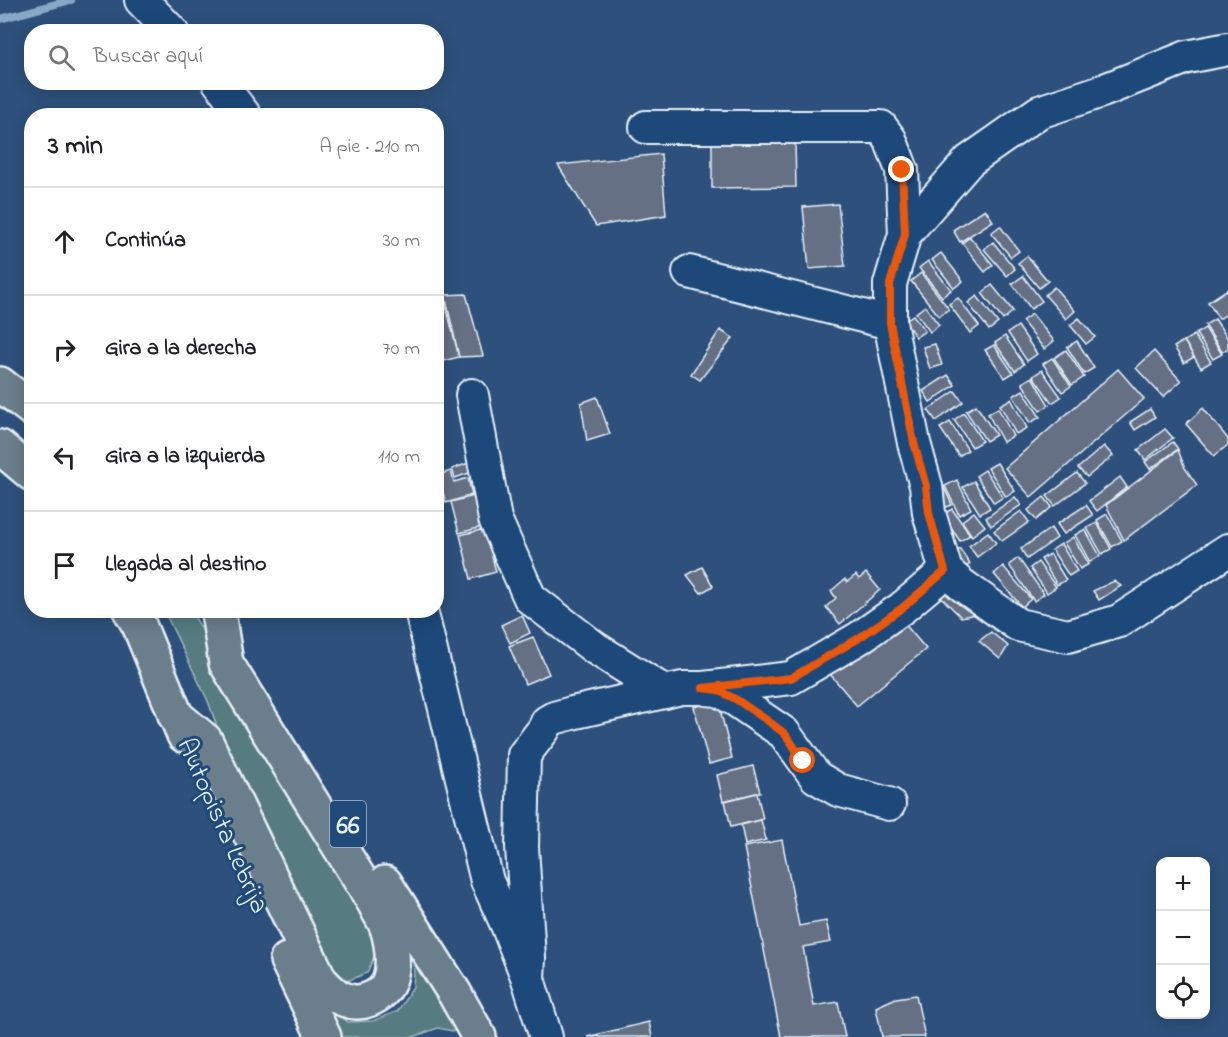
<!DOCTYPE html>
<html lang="es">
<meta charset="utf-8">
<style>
:root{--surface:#fff;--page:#f6f6f6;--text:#202124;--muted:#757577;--line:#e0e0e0}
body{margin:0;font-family:"Indie Flower",sans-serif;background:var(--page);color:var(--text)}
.controls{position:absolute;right:18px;bottom:18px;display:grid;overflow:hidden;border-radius:12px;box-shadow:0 3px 15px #0003}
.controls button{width:54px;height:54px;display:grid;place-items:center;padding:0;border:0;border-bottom:2px solid var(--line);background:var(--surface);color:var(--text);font:30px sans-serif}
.stop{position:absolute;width:18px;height:18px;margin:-14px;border:4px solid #ea580c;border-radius:50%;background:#fff}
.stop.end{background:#ea580c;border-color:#fff;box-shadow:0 2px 6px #0008}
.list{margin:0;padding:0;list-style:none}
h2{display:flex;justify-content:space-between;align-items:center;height:78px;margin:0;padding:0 24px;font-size:26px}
h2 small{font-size:20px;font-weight:400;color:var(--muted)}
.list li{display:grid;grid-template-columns:39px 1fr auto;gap:18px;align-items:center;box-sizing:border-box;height:108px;padding:0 24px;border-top:2px solid var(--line)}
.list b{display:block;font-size:22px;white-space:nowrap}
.list em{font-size:20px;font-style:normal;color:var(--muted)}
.icon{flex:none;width:33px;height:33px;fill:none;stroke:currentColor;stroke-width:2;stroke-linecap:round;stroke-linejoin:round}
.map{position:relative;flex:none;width:1228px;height:1037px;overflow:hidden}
.search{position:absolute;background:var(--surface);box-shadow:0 3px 15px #0003;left:24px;top:24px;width:420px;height:66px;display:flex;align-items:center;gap:15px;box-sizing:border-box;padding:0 21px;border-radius:24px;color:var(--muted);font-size:22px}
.panel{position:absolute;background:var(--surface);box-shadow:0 3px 15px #0003;left:24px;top:108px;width:420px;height:510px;border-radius:24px}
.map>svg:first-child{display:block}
.green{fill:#567b81;stroke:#9fb6bc;stroke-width:1.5}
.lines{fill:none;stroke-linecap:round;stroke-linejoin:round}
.stream{stroke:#88a9c6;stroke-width:8}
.building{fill:#656f85;stroke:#e8f1f8;stroke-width:1.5}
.street-casing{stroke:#e8f1f8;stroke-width:36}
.highway-casing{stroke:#e8f1f8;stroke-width:38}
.street{stroke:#1f4a7a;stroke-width:32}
.highway{stroke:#6b7e8b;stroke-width:33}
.route{stroke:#ea580c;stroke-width:8}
.labels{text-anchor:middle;stroke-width:6;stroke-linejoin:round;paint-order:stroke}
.shield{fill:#1f4a7a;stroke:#acbfd2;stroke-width:1.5}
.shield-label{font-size:26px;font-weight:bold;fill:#e8f1f8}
.street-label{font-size:27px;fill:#e8f1f8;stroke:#1f4a7a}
</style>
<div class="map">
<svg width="1228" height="1037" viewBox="0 0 1228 1037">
<rect width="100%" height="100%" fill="#2d517c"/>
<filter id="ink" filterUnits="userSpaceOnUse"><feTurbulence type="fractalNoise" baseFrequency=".0167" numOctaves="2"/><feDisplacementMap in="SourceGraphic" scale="12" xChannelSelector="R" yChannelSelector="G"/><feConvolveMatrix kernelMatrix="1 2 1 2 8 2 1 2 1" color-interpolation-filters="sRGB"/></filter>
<g filter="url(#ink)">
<g class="green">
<polygon points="164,611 191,611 376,925 376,952 367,973 347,981 326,961 236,781 208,701"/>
<polygon points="411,945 467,1034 438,1028 413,1037 341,1037 320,1004 348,1022 373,1021 398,1011 413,987 414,973"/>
</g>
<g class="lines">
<polyline class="stream" points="0,19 71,0"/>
</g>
<g class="building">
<polygon points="795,140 796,187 712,188 712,142"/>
<polygon points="661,154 666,215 596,226 558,165"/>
<polygon points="838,204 845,266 809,269 803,207"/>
<polygon points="985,209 993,221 960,242 953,230"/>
<polygon points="1000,226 1019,251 1011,257 991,233"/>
<polygon points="970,237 993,265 985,272 962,243"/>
<polygon points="993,242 1015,269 1007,276 984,249"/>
<polygon points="941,253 963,281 954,288 932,260"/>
<polygon points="1027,256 1048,281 1039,288 1018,263"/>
<polygon points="928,261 951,290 942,297 919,268"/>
<polygon points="921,273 949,309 939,316 911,281"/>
<polygon points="1023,276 1042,301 1031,309 1012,284"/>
<polygon points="992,285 1013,311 1003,320 982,293"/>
<polygon points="1054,287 1075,311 1066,319 1045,295"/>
<polygon points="1228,289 1228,313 1219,319 1208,302"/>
<polygon points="442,290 459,357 436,363 436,291"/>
<polygon points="466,294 483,356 459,357 445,295"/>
<polygon points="977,296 998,323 989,330 968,303"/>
<polygon points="958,298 979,326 970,333 949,304"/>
<polygon points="925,306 939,325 930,332 916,313"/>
<polygon points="1032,314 1054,341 1044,349 1022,321"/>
<polygon points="913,315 925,331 916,337 904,321"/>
<polygon points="1079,318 1095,337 1086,344 1070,325"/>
<polygon points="1215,319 1228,339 1228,348 1222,352 1205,325"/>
<polygon points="1018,326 1037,354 1027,361 1008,333"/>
<polygon points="1205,328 1222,354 1213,359 1196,334"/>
<polygon points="720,330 733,338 700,380 691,374"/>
<polygon points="1194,335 1211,362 1201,368 1184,341"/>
<polygon points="1005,336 1024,364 1015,371 995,343"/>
<polygon points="1077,341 1094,368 1084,374 1067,347"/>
<polygon points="1184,341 1194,357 1184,363 1174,347"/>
<polygon points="935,344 942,365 930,369 923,347"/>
<polygon points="994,345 1013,373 1005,378 985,350"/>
<polygon points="1066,350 1084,377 1072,385 1054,358"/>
<polygon points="1154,351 1181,381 1163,397 1136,368"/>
<polygon points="1052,358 1071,386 1062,392 1043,364"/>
<polygon points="1118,369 1144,399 1031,497 1005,468"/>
<polygon points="1042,370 1061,397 1052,403 1033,376"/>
<polygon points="948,375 955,385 930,402 923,391"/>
<polygon points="1032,377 1049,405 1040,411 1022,383"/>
<polygon points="1023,390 1040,417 1030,423 1013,396"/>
<polygon points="955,391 963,402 936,421 928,410"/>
<polygon points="597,397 610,434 587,441 581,403"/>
<polygon points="1011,399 1027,428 1016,434 1000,405"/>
<polygon points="976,405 996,435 986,441 966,411"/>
<polygon points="998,408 1013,436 1003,442 988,414"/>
<polygon points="1203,408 1228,439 1228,445 1214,456 1186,424"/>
<polygon points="1150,409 1155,417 1135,430 1130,422"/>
<polygon points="964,413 982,441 972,447 954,420"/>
<polygon points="950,422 968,450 959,456 940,428"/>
<polygon points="1165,429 1173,438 1145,460 1138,450"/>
<polygon points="1173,442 1178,449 1150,469 1145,462"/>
<polygon points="1104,446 1113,456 1087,477 1078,468"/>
<polygon points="1178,450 1185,468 1197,485 1124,540 1106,505"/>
<polygon points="472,462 475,471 455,478 452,469"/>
<polygon points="997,463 1015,491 1006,497 988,468"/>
<polygon points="985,470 1003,497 994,503 976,476"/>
<polygon points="451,471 454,482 468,478 472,495 446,503 438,475"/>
<polygon points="1077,473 1085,483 1055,506 1047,496"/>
<polygon points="1120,477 1127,487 1097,511 1089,501"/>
<polygon points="957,480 971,509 959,515 945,486"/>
<polygon points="974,481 990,508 980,514 963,487"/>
<polygon points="942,483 952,505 941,509 931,487"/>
<polygon points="478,495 486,526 459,533 451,502"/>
<polygon points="1015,497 1021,505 991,526 986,518"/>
<polygon points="1044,497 1052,507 1036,520 1028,510"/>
<polygon points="1086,505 1093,515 1064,534 1057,524"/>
<polygon points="952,509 970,535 960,541 942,515"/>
<polygon points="1021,511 1029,522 1002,541 994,531"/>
<polygon points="974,512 985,526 972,536 962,521"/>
<polygon points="1107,514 1122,541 1112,547 1097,520"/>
<polygon points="1097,523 1111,549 1102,554 1087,528"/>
<polygon points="1051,528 1057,538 1027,559 1021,549"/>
<polygon points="485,529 496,572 471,579 460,535"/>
<polygon points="1085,529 1100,556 1090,562 1075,535"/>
<polygon points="988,532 996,543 977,557 969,546"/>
<polygon points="1073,537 1089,564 1080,569 1064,543"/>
<polygon points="1061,544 1077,571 1069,576 1052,550"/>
<polygon points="960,549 970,564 961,570 950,555"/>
<polygon points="1050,554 1066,580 1057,585 1041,559"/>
<polygon points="1018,558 1044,594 1034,601 1009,565"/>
<polygon points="1038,562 1056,587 1047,593 1030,568"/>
<polygon points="1003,566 1031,599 1022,607 994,574"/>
<polygon points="702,567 713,586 701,593 687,575"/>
<polygon points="866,573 880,590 840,624 826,607 836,598 831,591 845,579 847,582 856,575 859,579"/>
<polygon points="1114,581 1121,586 1099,600 1093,591"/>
<polygon points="946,586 976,614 961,617 937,593"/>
<polygon points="522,615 530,633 510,643 501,625"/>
<polygon points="898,616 926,649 857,706 830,674"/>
<polygon points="991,632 1008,646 1000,659 979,641"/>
<polygon points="533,637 549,674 525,684 509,646"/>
<polygon points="718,701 732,758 709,764 694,707"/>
<polygon points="753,766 760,792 723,801 717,775"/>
<polygon points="757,793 763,819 731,827 725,801"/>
<polygon points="761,820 766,840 745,845 741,825"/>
<polygon points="782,840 799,926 826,921 831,942 803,947 814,1006 838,1002 845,1037 781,1037 744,847"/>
<polygon points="916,995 925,1037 882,1037 876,1007 896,998"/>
<polygon points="649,1022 652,1037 587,1037"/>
</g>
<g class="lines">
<defs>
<g id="street">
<polyline points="141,0 172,32"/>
<polyline points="219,82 245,116"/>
<polyline points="646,127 881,127 890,139 902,170 905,234 890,284 890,323 914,443 926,486 929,513 946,571 962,585 1018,625 1068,636 1119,621 1228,550"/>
<polyline points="905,234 969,161 1039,112 1102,91 1187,57 1228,49"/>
<polyline points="689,272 890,323"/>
<polyline points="472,395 495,519 530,598 595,648 665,692"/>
<polyline points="421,610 487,881 507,925 528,979 546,1037"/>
<polyline points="706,689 718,690 737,701 784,733 816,777 838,790 889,804"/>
<polyline points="528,979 529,958 522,847 524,755 544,729 547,722 554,718 572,713 682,688 703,688 791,678 859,638 902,608 946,571"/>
</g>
<g id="highway">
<polyline points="0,384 32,409"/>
<polyline points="0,447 32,474"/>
<polyline points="130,610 139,625 184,735"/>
<path d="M175 715 205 740 320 980C327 988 335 997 346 1000 361 1006 383 997 389 981 395 965 392 941 386 925 383 918 378 911 375 904L226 663 218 612"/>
<polyline points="385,883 455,994 479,1037"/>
<polyline points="287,960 324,1037"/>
</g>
</defs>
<use href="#street" class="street-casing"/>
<use href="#highway" class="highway-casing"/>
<use href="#street" class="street"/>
<use href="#highway" class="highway"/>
</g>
</g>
<g class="lines" filter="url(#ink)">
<polyline class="route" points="803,761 791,742 784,733 768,721 737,700 718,690 703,688 791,678 859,638 902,608 945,571 929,513 926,486 914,443 890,323 890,284 905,234 902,170"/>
</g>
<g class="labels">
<rect class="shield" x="330" y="801" width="36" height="46" rx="4.5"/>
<g class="shield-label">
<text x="348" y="833">66</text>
</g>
<g class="street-label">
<text transform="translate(224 825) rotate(66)" y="9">Autopista Lebrija</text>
</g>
</g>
</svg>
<div class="controls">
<button>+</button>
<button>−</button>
<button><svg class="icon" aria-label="locate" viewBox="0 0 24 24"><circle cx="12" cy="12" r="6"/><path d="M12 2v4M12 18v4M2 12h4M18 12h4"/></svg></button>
</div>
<div class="stop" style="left:803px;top:761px"></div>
<div class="stop end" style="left:902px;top:170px"></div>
<div class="search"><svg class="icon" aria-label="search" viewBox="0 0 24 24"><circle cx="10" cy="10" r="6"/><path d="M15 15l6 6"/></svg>Buscar aquí</div>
<section class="panel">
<h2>3 min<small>A pie · 210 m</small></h2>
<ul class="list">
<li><svg class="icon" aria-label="ahead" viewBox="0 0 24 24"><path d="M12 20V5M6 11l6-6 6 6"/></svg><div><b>Continúa</b></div><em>30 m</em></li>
<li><svg class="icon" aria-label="right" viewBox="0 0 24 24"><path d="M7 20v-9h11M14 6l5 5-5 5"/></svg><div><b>Gira a la derecha</b></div><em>70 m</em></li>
<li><svg class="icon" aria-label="left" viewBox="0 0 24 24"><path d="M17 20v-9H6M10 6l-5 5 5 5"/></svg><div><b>Gira a la izquierda</b></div><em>110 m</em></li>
<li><svg class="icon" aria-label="arrive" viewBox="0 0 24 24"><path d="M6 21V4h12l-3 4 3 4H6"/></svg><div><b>Llegada al destino</b></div></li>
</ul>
</section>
</div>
